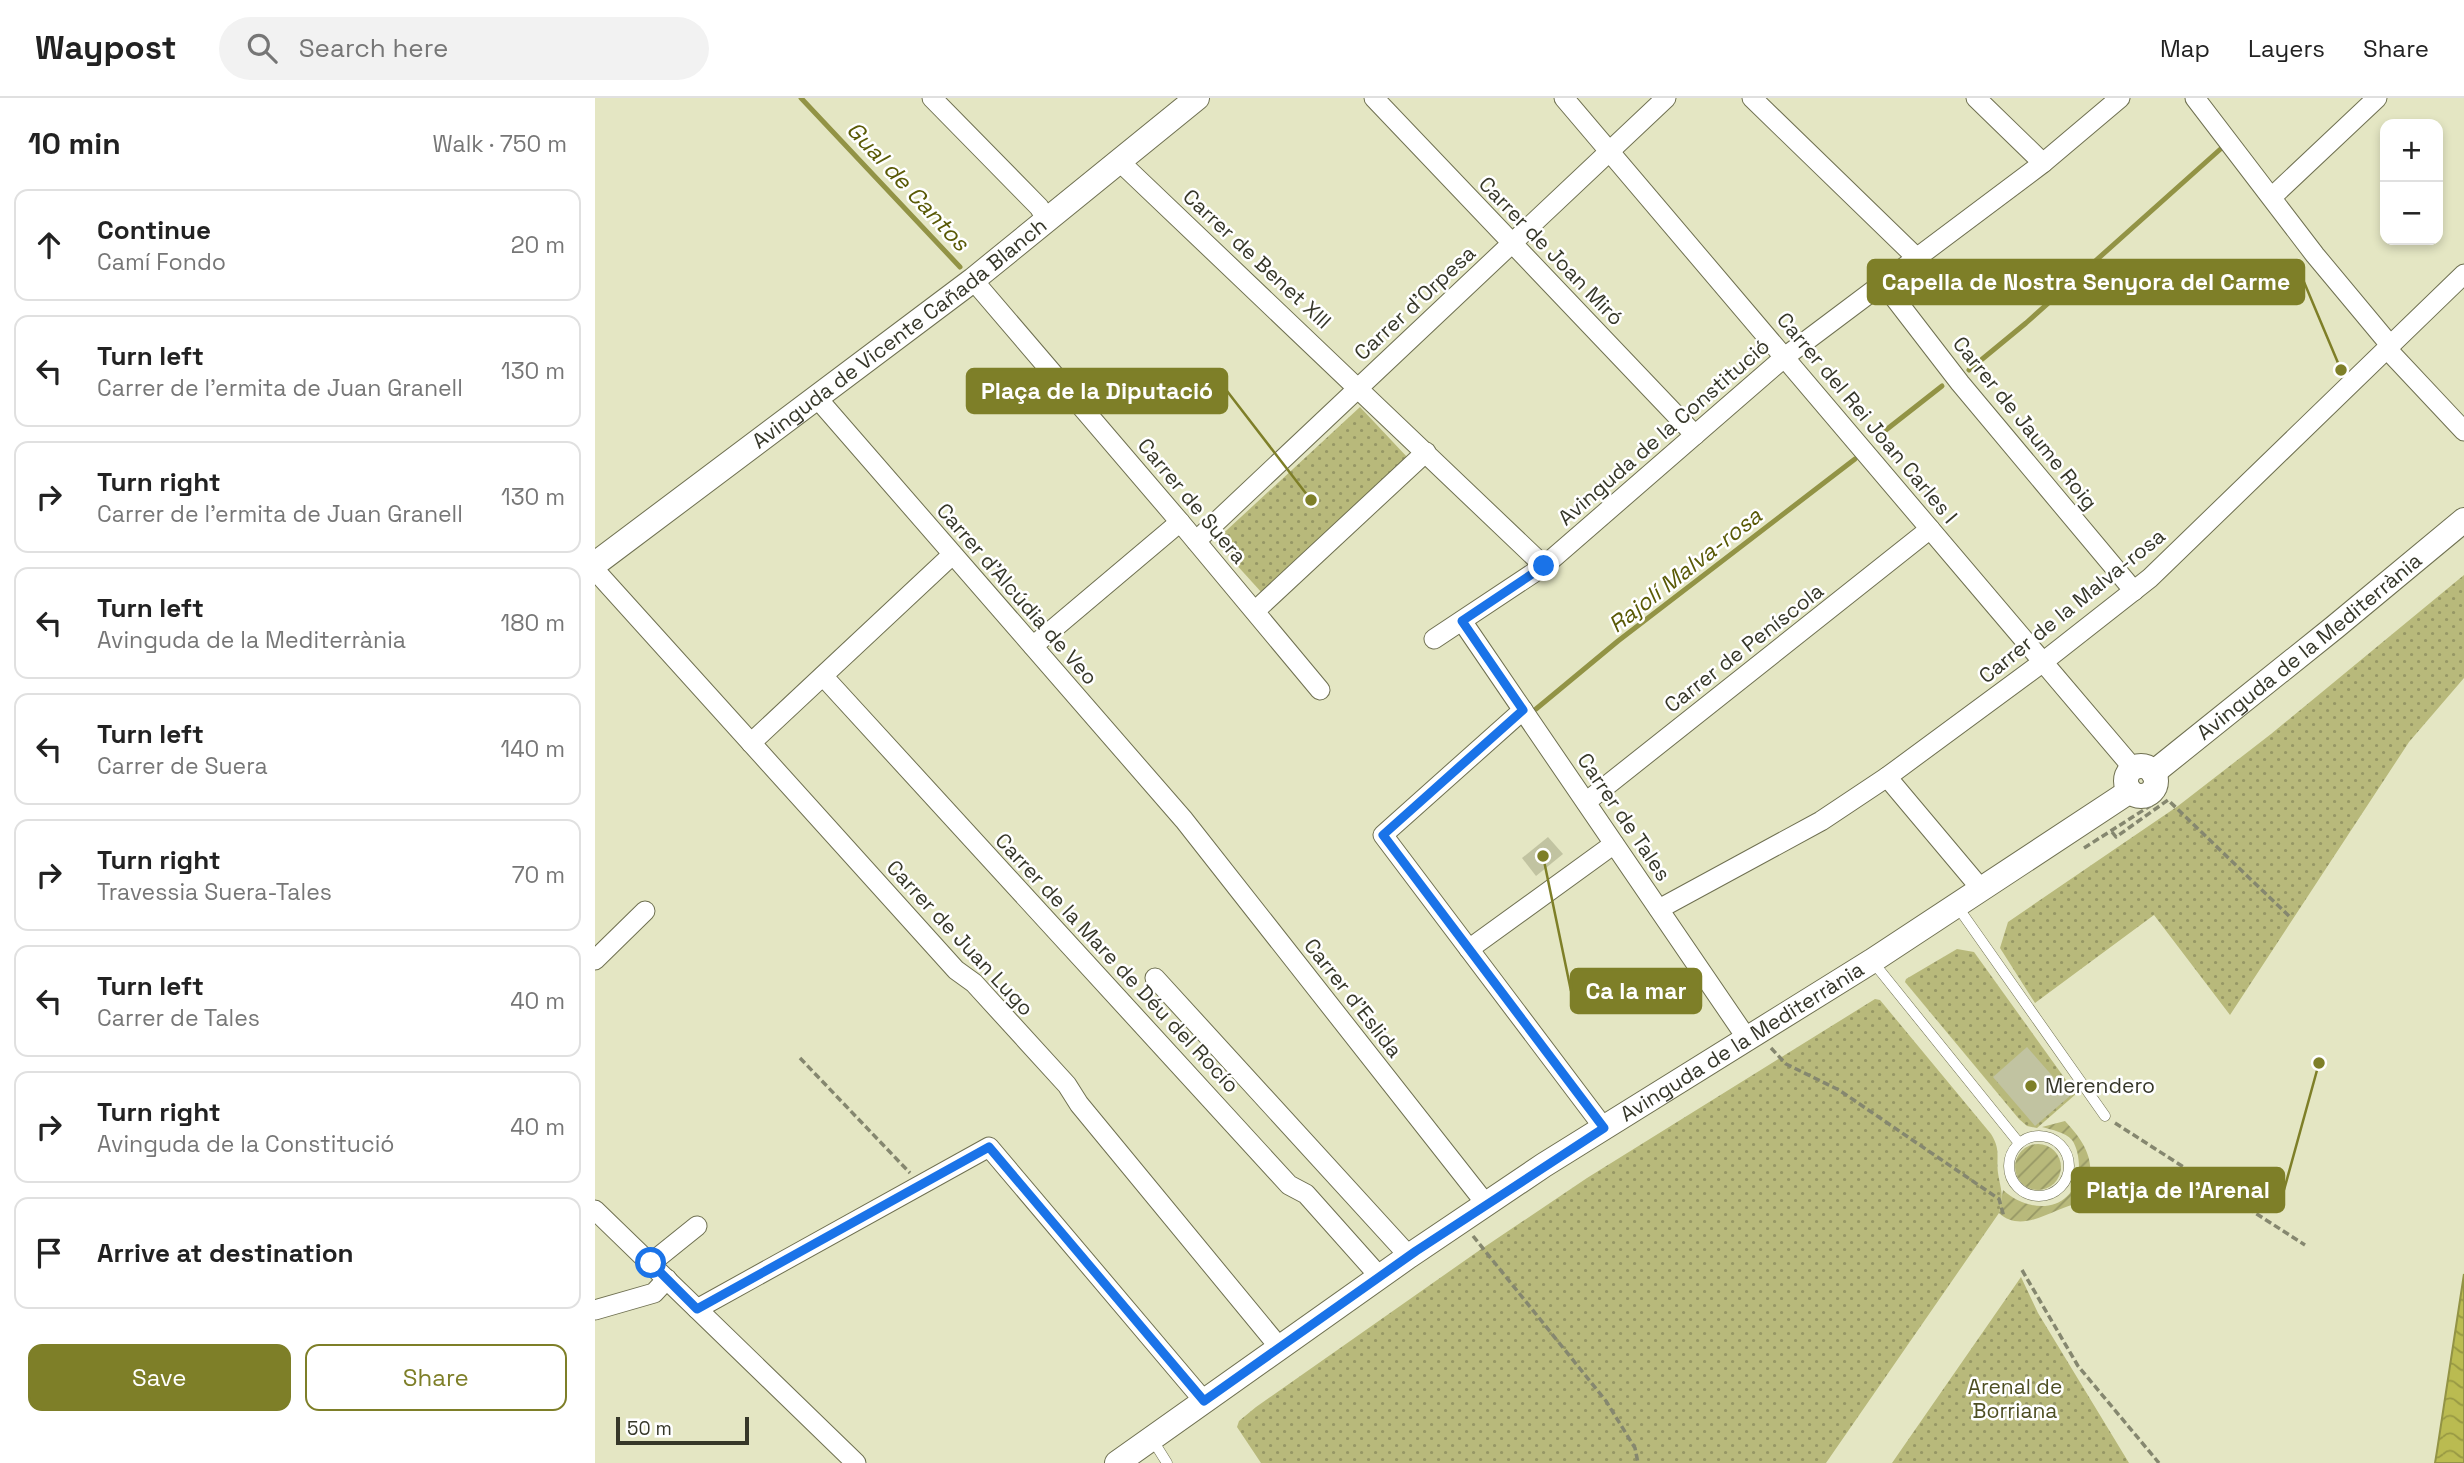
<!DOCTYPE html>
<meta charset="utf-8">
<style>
:root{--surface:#fff;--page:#f2f2f2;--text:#222;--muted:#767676;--line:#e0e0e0;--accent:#7e7f28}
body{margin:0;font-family:"Space Grotesk",sans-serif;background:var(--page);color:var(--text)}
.controls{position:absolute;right:21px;top:21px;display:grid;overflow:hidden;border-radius:14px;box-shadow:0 4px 10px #0003}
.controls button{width:63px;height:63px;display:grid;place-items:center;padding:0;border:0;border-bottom:2px solid var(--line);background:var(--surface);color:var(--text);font:35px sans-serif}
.scale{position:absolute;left:21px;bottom:18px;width:133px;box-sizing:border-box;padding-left:7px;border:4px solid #363729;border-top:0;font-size:19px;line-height:24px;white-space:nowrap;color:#363729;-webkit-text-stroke:5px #fff;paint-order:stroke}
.stop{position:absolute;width:21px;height:21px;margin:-16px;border:5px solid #1a73e8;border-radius:50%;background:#fff}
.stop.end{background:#1a73e8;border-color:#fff;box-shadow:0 2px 7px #0008}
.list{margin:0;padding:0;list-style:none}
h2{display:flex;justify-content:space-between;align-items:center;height:91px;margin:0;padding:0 28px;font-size:30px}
h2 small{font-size:23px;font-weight:400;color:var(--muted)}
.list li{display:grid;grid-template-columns:46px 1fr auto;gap:21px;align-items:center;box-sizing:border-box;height:112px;margin:0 14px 14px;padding:0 14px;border:2px solid var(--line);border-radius:14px}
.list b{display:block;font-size:26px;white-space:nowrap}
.list p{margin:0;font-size:23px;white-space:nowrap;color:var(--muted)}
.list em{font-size:23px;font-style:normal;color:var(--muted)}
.actions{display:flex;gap:14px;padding:21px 28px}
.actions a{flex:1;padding:16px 0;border:2px solid var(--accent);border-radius:14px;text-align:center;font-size:24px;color:var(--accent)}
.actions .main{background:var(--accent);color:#fff}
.icon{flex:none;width:38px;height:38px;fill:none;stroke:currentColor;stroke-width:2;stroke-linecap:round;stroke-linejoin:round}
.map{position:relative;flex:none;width:1869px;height:1365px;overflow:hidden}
header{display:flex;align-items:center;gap:42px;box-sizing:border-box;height:98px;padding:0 35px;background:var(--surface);border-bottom:2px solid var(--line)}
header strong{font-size:33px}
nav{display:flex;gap:38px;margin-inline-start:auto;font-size:24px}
.search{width:490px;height:63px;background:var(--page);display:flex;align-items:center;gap:18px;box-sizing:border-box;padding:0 24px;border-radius:38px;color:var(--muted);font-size:26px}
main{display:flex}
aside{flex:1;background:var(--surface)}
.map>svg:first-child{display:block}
.grass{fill:url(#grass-dots)}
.garden{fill:url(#garden-furrows)}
.water{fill:url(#water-waves);stroke:#929345;stroke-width:2}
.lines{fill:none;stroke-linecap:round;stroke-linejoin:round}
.stream{stroke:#929345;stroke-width:5}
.building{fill:#c1c3a1}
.service-casing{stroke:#6f7051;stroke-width:11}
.minor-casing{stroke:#6f7051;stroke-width:21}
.tertiary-casing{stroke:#6f7051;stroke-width:26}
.path{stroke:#85876f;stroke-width:3.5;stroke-dasharray:7 3.5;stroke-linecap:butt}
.service{stroke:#fff;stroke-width:10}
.minor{stroke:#fff;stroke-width:19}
.tertiary{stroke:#fff;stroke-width:24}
.route{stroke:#1a73e8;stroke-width:9}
.poi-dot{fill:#7e7f28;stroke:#fff;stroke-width:2.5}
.labels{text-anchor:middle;stroke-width:5;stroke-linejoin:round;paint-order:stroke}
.street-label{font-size:21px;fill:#363729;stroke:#fff}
.poi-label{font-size:21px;fill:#363729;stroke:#fff;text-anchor:start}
.park-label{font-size:21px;fill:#4e4f23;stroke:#fff}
.water-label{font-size:23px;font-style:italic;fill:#595905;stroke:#fff}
.leader{fill:none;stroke:#7e7f28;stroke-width:2.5}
.callout-dot{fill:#7e7f28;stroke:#fff;stroke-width:2.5}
.callout{fill:#7e7f28;stroke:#7e7f28;stroke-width:2.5}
.callout-label{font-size:23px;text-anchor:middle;font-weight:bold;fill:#fff}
</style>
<header>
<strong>Waypost</strong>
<div class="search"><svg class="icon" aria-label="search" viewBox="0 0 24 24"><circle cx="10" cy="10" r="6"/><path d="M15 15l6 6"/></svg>Search here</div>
<nav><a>Map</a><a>Layers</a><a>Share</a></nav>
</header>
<main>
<aside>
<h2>10 min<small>Walk · 750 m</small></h2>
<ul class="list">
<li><svg class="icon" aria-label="ahead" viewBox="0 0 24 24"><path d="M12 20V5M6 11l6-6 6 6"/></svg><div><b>Continue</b><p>Camí Fondo</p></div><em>20 m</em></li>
<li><svg class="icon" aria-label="left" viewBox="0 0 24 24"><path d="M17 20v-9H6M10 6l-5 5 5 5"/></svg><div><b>Turn left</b><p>Carrer de l'ermita de Juan Granell</p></div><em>130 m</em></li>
<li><svg class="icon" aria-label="right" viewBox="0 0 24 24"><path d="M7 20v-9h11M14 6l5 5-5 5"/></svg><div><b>Turn right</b><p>Carrer de l'ermita de Juan Granell</p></div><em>130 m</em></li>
<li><svg class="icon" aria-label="left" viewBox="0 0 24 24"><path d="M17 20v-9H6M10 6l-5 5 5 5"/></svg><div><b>Turn left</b><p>Avinguda de la Mediterrània</p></div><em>180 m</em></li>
<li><svg class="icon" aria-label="left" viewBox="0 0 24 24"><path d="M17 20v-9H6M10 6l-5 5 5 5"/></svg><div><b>Turn left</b><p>Carrer de Suera</p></div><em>140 m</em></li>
<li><svg class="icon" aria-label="right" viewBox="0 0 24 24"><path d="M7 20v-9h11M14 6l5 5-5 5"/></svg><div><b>Turn right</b><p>Travessia Suera-Tales</p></div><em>70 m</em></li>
<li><svg class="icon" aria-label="left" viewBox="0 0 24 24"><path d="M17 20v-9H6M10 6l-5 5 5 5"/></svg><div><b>Turn left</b><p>Carrer de Tales</p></div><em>40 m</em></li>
<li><svg class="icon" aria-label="right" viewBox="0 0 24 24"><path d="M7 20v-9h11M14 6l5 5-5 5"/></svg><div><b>Turn right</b><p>Avinguda de la Constitució</p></div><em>40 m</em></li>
<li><svg class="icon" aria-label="arrive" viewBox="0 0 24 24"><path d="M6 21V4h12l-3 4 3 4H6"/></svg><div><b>Arrive at destination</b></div></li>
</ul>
<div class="actions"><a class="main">Save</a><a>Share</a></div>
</aside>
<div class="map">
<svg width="1869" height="1365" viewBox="0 0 1869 1365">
<defs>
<pattern id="grass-dots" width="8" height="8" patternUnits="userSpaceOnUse" patternTransform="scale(1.75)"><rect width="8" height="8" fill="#b8b97b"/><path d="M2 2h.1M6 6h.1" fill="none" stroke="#969765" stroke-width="1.8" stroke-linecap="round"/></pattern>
<pattern id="garden-furrows" width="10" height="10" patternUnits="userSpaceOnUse" patternTransform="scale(1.75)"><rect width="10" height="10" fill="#b8b97b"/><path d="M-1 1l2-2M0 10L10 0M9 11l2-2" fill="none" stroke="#969765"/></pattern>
<pattern id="water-waves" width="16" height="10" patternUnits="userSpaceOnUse" patternTransform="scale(1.75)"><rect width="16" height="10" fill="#babb51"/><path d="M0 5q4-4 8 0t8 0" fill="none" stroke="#989943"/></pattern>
</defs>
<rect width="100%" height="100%" fill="#e4e6c3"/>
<g class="grass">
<polygon points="765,309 813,360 667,495 620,443"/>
<polygon points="1869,477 1869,580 1814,644 1635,917 1559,817 1440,905 1405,850 1413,824 1583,708 1676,636"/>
<polygon points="1362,851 1379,854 1481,996 1442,1030 1432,1028 1424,1021 1310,884 1311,881"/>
<path d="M1280 901 1285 902 1396 1036C1406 1052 1401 1058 1403 1075 1406 1094 1409 1094 1404 1115L1231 1365H666L642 1329 644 1323 661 1309 882 1154 992 1080Z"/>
<polygon points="1426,1179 1443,1215 1534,1365 1297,1365"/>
</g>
<g class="garden">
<path d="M1470 1023C1486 1040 1500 1059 1494 1084 1492 1091 1488 1097 1487 1105 1461 1107 1429 1138 1404 1115L1408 1092C1437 1118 1481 1114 1484 1069 1484 1060 1482 1049 1477 1042 1470 1034 1457 1032 1447 1029Z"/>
<circle cx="1443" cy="1069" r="23"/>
</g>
<polygon class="water" points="1869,1176 1869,1365 1840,1365 1842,1353"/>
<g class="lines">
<g class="stream">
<polyline points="206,0 365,169"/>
<polyline points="1374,272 1431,225 1630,47"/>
<polyline points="1282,339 1347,288"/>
<polyline points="941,611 1023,543 1260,361"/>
</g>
</g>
<g class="building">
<polygon points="953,739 968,756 941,778 927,760"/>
<polygon points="1432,949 1475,998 1440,1028 1398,979"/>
</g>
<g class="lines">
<defs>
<g id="service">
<polyline points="1362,808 1510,1018"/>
<polyline points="1278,864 1424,1045"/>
<circle cx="1444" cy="1068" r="30"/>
<polyline points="557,1341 572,1365"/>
</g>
<g id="minor">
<polyline points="337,0 444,109 452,122"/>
<polyline points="779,0 1100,337"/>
<polyline points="969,0 1538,670"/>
<polyline points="1157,0 1322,160"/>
<polyline points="1381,0 1448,65"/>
<polyline points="1600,0 1720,157 1795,247"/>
<polyline points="524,63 949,468"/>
<polyline points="1677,99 1782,0"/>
<polyline points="378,182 585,424 725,592"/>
<polyline points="1288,185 1365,285 1539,493"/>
<polyline points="1792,251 1869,333"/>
<polyline points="222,300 589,722 891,1106"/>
<polyline points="601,443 1071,0"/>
<polyline points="0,472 361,872 379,885 472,987 484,1006 685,1250"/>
<polyline points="660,513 831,354"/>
<polyline points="867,523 1153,942"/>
<polyline points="839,541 949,468 1191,258 1448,65 1525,0"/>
<polyline points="438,548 585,424"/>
<polyline points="228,578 694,1087 711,1096 785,1179"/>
<polyline points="928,612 788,737 1009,1030"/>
<polyline points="156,645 357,457"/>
<polyline points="1292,679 1387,792"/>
<polyline points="991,704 1335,431"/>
<polyline points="1064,811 1226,723 1292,679 1448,564 1555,480 1869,176"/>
<polyline points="874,851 1019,746"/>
<polyline points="0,862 50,813"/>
<polyline points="560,880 814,1158"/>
<polyline points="0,1112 261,1365"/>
<polyline points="56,1165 102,1128"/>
<polyline points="102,1211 394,1049 609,1303"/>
<polyline points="0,1212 59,1195 72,1181"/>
</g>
<g id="tertiary">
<path id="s1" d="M0 466 378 182 602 0"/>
<circle cx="1546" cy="683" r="15"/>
<path id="s2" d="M1558 675 1740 529 1869 422"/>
<path id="s3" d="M522 1365 814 1158 949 1067 1277 863 1535 693"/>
</g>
</defs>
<use href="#service" class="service-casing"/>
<use href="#minor" class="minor-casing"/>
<use href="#tertiary" class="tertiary-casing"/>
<g class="path">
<polyline points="1517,734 1521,739 1573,702 1694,818"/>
<polyline points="1489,750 1558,706 1571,692"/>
<polyline points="1176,950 1191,966 1244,992 1404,1101 1409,1119"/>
<polyline points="205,960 315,1075"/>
<polyline points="1520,1025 1710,1147"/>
<polyline points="878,1138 1011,1303 1040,1350 1043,1365"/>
<polyline points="1427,1172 1483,1268 1564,1365"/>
</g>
<use href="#service" class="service"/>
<use href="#minor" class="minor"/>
<use href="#tertiary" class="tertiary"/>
</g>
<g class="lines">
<polyline class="route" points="56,1165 102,1211 394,1049 609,1303 821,1153 1009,1030 788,737 928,612 867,523 949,468"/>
</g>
<circle class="poi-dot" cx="1436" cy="988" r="7"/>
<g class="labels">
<g class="street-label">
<text transform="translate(956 153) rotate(46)" y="7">Carrer de Joan Miró</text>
<text transform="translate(662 161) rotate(43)" y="7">Carrer de Benet XIII</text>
<text transform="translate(820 205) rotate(-43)" y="7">Carrer d'Orpesa</text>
<text dy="7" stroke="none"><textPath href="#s1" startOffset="382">Avinguda de Vicente Cañada Blanch</textPath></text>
<text transform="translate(1272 320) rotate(50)" y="7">Carrer del Rei Joan Carles I</text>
<text transform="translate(1430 325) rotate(51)" y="7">Carrer de Jaume Roig</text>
<text transform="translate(1069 334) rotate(-41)" y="7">Avinguda de la Constitució</text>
<text transform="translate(597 403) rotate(50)" y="7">Carrer de Suera</text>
<text transform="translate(422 496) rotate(49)" y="7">Carrer d'Alcúdia de Veo</text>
<text transform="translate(1477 508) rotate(-39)" y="7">Carrer de la Malva-rosa</text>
<text dy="7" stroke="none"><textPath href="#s2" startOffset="201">Avinguda de la Mediterrània</textPath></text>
<text transform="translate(1149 550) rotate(-38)" y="7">Carrer de Peníscola</text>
<text transform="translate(1029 719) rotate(56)" y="7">Carrer de Tales</text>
<text transform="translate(365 840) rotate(47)" y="7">Carrer de Juan Lugo</text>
<text transform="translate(522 865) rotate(47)" y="7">Carrer de la Mare de Déu del Rocío</text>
<text transform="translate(758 900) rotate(52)" y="7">Carrer d'Eslida</text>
<text dy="7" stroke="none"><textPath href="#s3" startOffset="754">Avinguda de la Mediterrània</textPath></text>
</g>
<g class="poi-label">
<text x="1450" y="995">Merendero</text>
</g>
<g class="park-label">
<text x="1420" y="1296">Arenal de<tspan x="1420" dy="24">Borriana</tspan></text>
</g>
<g class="water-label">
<text transform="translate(313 88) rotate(47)" y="8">Gual de Cantos</text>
<text transform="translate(1090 472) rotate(-38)" y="8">Rajolí Malva-rosa</text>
</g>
</g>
<path class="leader" d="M1746 272L1709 184M716 402L632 293M948 758L976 893M1724 965L1689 1092"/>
<g class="callout-dot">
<circle cx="1746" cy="272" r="7"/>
<circle cx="716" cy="402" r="7"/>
<circle cx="948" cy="758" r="7"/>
<circle cx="1724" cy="965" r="7"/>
</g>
<g class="callout">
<rect x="1273" y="162" width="436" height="44" rx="7"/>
<rect x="372" y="271" width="260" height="44" rx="7"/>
<rect x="976" y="871" width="130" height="44" rx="7"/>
<rect x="1477" y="1070" width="212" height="44" rx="7"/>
</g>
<g class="callout-label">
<text x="1491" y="192">Capella de Nostra Senyora del Carme</text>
<text x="502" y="301">Plaça de la Diputació</text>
<text x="1041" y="901">Ca la mar</text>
<text x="1583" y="1100">Platja de l'Arenal</text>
</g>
</svg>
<div class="controls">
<button>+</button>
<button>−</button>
</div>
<div class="scale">50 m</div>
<div class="stop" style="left:56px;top:1165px"></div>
<div class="stop end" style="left:949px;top:468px"></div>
</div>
</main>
